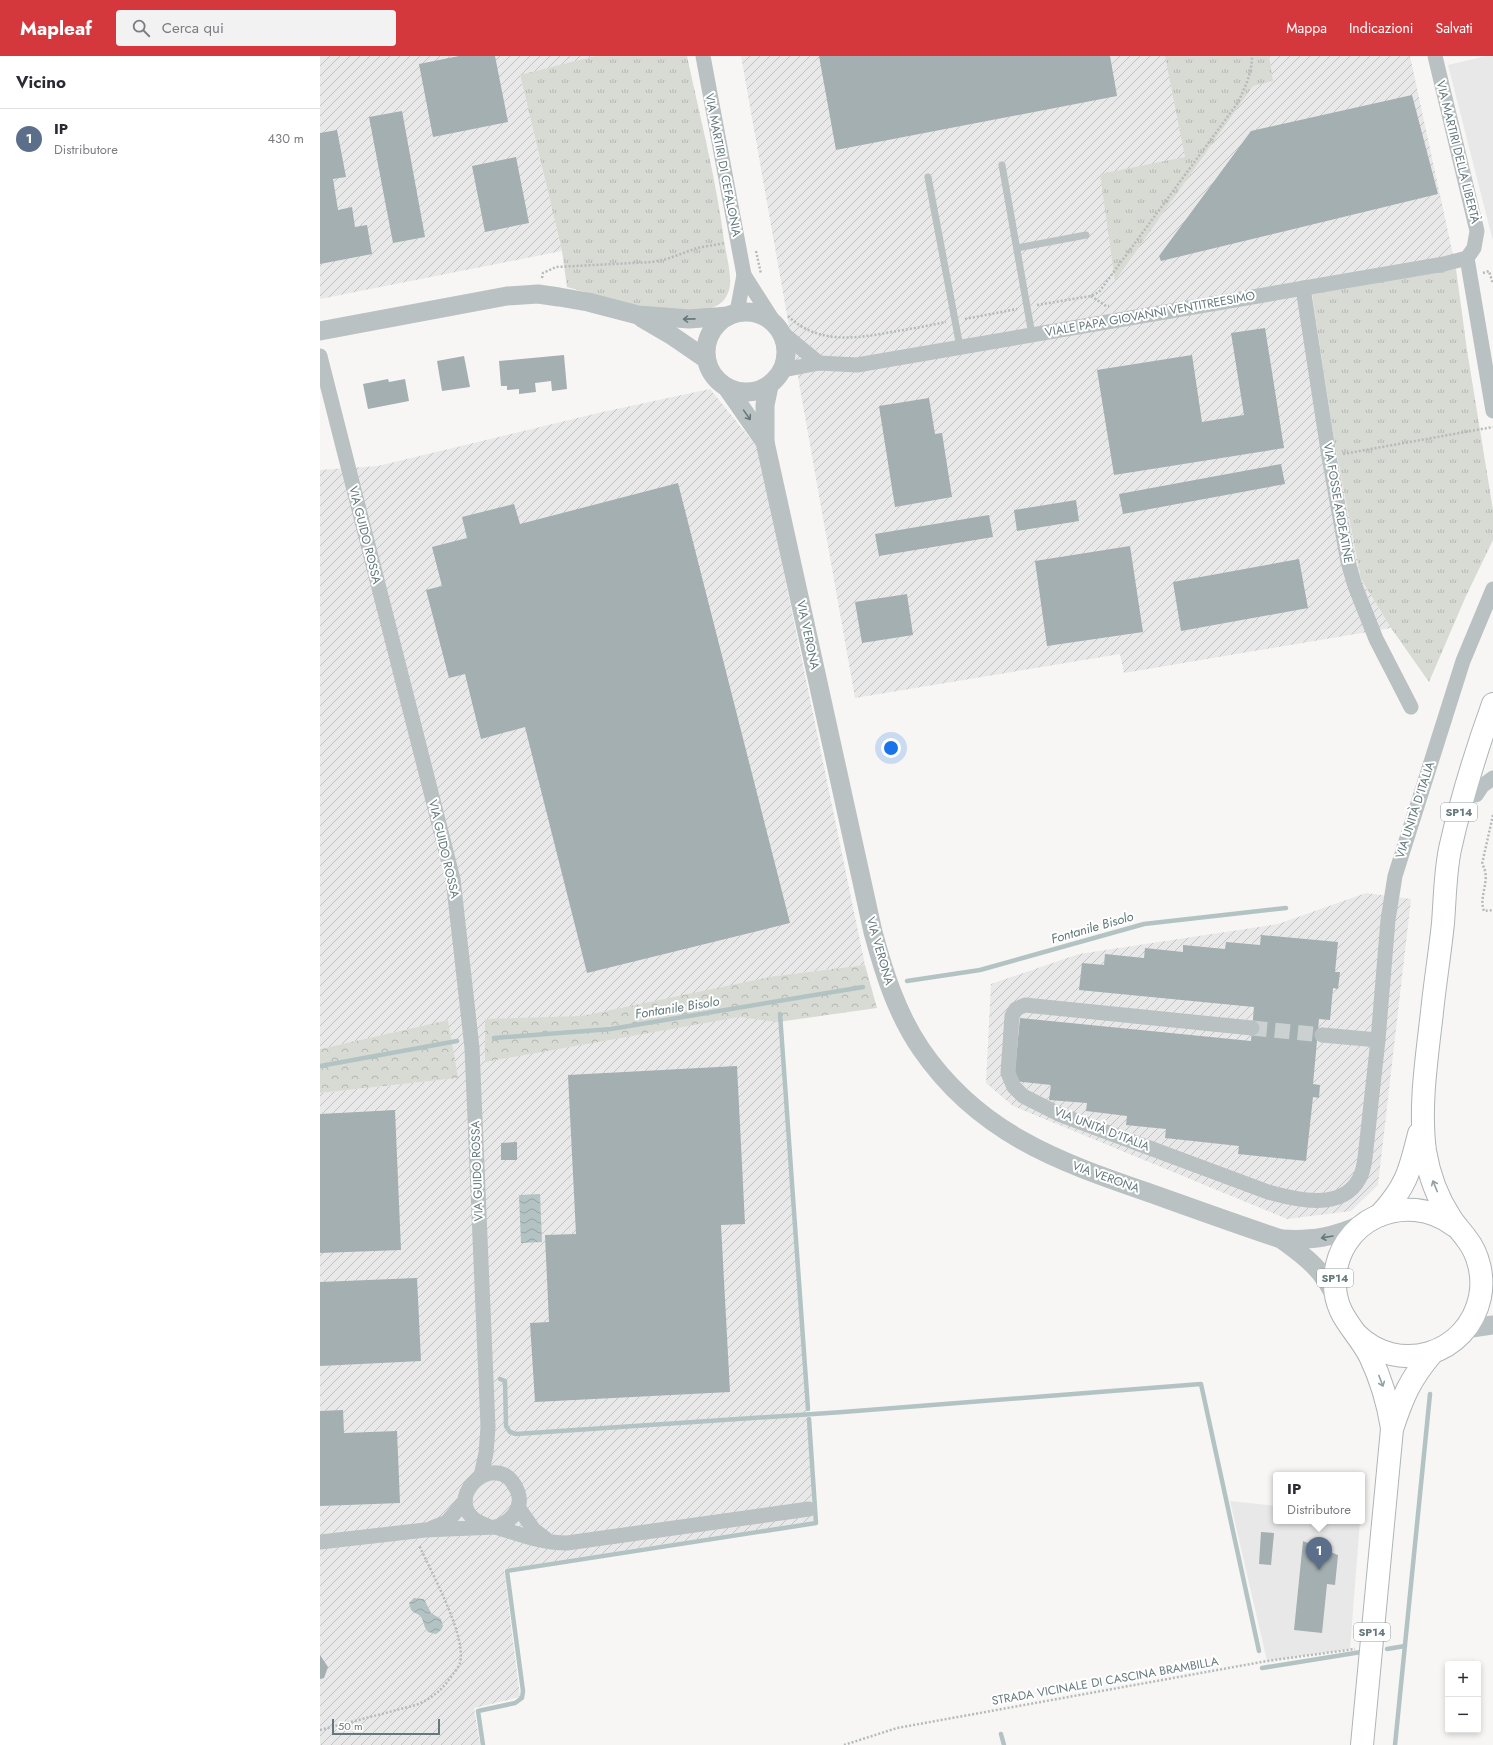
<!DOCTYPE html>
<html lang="it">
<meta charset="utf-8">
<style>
:root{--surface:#fff;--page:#f2f2f3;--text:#2b2b33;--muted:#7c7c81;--line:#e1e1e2;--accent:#d4373c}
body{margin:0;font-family:Jost,sans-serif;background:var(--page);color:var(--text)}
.controls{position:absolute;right:12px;bottom:12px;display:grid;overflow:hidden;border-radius:4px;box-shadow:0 2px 6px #0003}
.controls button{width:36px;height:36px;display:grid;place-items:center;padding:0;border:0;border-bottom:1px solid var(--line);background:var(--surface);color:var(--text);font:20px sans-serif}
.scale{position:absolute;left:12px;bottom:10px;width:108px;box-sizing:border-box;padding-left:4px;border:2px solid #65797d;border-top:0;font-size:11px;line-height:14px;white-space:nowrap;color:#65797d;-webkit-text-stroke:3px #fff;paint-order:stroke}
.you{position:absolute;left:571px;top:692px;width:14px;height:14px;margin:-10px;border:3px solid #fff;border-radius:50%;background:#1a73e8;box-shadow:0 0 0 6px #1a73e833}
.badge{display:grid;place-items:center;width:26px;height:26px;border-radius:50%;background:var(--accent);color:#fff;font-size:13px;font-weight:700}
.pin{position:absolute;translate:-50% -33px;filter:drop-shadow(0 1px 2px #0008)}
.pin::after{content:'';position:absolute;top:21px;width:14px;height:12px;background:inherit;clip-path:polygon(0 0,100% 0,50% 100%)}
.popup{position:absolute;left:953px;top:1416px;width:92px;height:52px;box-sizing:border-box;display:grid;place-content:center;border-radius:4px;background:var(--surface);filter:drop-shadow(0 1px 3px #0005);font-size:13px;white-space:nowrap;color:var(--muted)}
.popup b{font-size:15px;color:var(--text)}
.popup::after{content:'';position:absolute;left:50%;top:100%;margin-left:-8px;border:8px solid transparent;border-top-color:var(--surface)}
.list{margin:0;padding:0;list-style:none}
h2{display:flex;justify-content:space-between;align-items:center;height:52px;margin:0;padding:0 16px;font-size:17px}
h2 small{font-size:13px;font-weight:400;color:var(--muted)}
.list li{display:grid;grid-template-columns:26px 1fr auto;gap:12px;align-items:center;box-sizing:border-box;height:60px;padding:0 16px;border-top:1px solid var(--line)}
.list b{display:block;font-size:15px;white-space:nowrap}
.list p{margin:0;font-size:13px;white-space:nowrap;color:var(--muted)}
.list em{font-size:13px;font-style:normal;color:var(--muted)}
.icon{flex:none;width:22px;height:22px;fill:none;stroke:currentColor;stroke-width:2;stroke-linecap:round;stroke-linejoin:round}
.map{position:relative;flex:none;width:1173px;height:1689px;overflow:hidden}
header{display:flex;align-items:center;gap:24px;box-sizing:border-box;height:56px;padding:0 20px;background:var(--accent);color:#fff}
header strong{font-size:19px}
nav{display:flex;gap:22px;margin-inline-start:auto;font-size:14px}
.search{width:280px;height:36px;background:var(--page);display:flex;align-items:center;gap:10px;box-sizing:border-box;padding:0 14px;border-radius:4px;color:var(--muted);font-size:15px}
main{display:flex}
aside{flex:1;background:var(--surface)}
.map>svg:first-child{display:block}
.built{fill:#e8e8e8}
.industrial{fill:url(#industrial-furrows)}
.grass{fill:url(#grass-tufts)}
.forest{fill:url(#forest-crowns)}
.water{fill:url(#water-waves)}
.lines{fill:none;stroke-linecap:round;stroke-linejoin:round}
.stream{stroke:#b3c3c3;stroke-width:4.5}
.building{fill:#a4afb1}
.minor-tunnel{stroke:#cbd0d0;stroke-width:15;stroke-dasharray:15 8;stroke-linecap:butt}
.primary-casing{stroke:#aeb5b7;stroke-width:24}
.path{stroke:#b5babb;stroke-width:2.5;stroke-dasharray:2 2;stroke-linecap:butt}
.service{stroke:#bac1c2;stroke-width:7}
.minor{stroke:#bac1c2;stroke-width:15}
.tertiary{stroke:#bac1c2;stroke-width:19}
.primary{stroke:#fff;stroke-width:22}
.oneway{stroke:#65797d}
.oneway2{stroke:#93a1a4}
.labels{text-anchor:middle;stroke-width:4;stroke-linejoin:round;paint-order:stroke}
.shield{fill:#fff;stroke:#93a1a4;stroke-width:1}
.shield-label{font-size:11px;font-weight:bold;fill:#65797d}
.street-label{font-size:12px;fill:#65797d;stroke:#fff}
.water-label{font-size:13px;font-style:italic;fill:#5f7878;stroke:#fff}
</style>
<header>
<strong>Mapleaf</strong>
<div class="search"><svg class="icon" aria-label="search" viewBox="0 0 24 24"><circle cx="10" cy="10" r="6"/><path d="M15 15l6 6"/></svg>Cerca qui</div>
<nav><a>Mappa</a><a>Indicazioni</a><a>Salvati</a></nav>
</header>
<main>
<aside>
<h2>Vicino<small></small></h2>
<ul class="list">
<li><span class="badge" style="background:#5c6f8a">1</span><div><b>IP</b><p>Distributore</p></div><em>430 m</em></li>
</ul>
</aside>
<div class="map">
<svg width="1173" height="1689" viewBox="0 0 1173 1689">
<defs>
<pattern id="industrial-furrows" width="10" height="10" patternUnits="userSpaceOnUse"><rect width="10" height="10" fill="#e8e8e8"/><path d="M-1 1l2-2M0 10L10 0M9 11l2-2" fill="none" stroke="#c0c1c1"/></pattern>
<pattern id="grass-tufts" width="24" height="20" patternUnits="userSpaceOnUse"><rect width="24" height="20" fill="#d8dbd4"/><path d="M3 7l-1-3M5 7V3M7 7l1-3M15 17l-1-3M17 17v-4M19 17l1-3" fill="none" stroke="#b3b6b1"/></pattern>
<pattern id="forest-crowns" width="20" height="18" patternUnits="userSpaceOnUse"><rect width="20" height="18" fill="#d8dbd4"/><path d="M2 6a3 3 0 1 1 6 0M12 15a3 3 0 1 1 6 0" fill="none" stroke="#b3b6b1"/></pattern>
<pattern id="water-waves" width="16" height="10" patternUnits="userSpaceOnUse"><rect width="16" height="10" fill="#b3c3c3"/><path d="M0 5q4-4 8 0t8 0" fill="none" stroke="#95a3a4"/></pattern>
</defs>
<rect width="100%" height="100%" fill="#f7f6f4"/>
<g class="built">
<polygon points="1166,0 1173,0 1173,185 1128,9"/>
<polygon points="910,1445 956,1450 956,1465 1040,1465 1030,1593 947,1605"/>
</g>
<g class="industrial">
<polygon points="0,0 275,0 200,20 242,195 0,243"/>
<polygon points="421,0 1090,0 1136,213 992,238 1014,384 1041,523 1071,572 804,617 800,598 535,642"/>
<polygon points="390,333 438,392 545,909 455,920 495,1465 184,1513 200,1641 154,1652 160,1689 0,1689 0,1037 137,1022 128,964 0,993 0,414 58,410 278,357"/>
<polygon points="1046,837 1091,843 1058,1129 1031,1155 967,1163 693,1050 666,1027 671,928 759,898 958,868"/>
</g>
<g class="grass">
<path d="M275 0H367C380 61 396 122 404 184 406 198 411 215 410 229 409 237 405 245 398 249 366 268 282 240 247 231L242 195 200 19Z"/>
<polygon points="845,0 949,0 953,25 933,30 795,225 780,118 865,101"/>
<polygon points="1136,213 1147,294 1173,454 1173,484 1146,540 1109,626 1071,572 1041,523 1014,384 992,238"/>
</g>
<g class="forest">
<polygon points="545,909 557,952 458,966 419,961 165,1006 165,963 262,960 455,920"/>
<polygon points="128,964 138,1022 0,1037 0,993"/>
</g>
<g class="water">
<polygon points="220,1138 222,1186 201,1187 199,1139"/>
<path d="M94 1542 104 1543 111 1557 121 1563 123 1570 121 1574 116 1578 108 1576C103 1571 104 1562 99 1559 96 1557 94 1557 91 1554L89 1547Z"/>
</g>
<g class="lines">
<g class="stream">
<polyline points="587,925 660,914 824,868 966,852"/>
<polyline points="460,958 488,1353"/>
<polyline points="174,982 291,973 543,931"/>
<polyline points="0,1010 137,985"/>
<polyline points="180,1323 185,1325 186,1370 190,1376 196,1378 523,1356 881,1328 939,1595"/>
<polyline points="1067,1593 1085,1590"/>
<polyline points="942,1612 1041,1596"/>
<polyline points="681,1678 684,1689"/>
<polyline points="163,1689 158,1655 195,1647 202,1642 203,1635 187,1515 496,1467 489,1363"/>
<polyline points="1075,1689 1110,1338"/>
</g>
</g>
<g class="building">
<polygon points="139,0 175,0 188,66 113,81 99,8"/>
<polygon points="499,0 790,0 797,40 516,94"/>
<polygon points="1092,39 1118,138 841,205 839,200 931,75"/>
<polygon points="82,55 105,181 73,187 49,61"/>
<polygon points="17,74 26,121 13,123 18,154 32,151 35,171 47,169 52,198 0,208 0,77"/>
<polygon points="196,101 209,167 165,176 152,110"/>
<polygon points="945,272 964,392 794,419 777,314 872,299 882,366 924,359 911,277"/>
<polygon points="244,299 247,333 232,335 231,325 215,327 216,336 199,338 199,333 187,334 187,330 181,330 179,305"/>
<polygon points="144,300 150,331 122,335 117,305"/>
<polygon points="68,323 69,326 85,323 89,345 48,353 43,328"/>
<polygon points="609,342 615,378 622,377 632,441 575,451 559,350"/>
<polygon points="961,408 965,428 803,458 799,438"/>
<polygon points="358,427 470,867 267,917 205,671 161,683 145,618 129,622 106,534 122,530 112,491 147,482 142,461 194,448 200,468"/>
<polygon points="756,444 759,465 697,475 694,454"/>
<polygon points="669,459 673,481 559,500 555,478"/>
<polygon points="810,490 823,576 727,590 715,505"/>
<polygon points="979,503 988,552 861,575 853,526"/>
<polygon points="587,538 593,579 542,587 535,546"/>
<polygon points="941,879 1018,886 1015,916 1020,916 1018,933 1013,932 1010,964 999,963 993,1028 1000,1029 999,1042 993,1041 986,1105 918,1098 919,1090 845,1082 846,1073 806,1069 807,1060 766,1055 767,1047 729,1044 731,1029 694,1025 700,962 931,985 934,951 759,934 762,907 784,909 785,898 824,902 825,892 863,896 863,889 905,893 906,886 940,889"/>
<polygon points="417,1010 425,1168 401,1169 410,1336 215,1346 210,1267 229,1266 225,1179 256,1178 248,1019"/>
<polygon points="75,1054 81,1194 0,1197 0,1058"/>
<polygon points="197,1086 197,1104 181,1104 181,1087"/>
<polygon points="97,1222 101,1305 0,1310 0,1226"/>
<polygon points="23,1354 24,1377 77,1375 80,1447 0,1450 0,1355"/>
<polygon points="941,1476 954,1477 951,1509 939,1508"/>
<polygon points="983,1485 1018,1499 1015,1529 1007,1528 1002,1577 974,1574"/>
<polygon points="0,1599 8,1611 4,1622 0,1623"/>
</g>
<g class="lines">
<polyline class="minor-tunnel" points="932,972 1002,979"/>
<defs>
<g id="primary">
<path d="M1060 1159C1087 1130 1090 1114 1099 1078"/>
<path d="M1036 1278C1078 1320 1148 1299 1160 1241 1164 1221 1159 1198 1146 1182 1141 1175 1134 1168 1130 1161 1117 1141 1109 1119 1105 1095 1099 1050 1107 1001 1112 956 1115 926 1120 897 1123 867 1125 842 1125 818 1130 793 1141 744 1156 695 1173 648"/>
<path d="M1072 1372C1068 1347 1061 1323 1050 1300 1036 1273 1015 1260 1015 1228 1014 1164 1086 1132 1135 1170"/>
<path d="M1042 1689 1072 1373C1083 1340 1090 1323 1113 1296"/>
</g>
</defs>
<use href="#primary" class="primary-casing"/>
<g class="path">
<polyline points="436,195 441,218"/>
<polyline points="1163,217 1169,215 1173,228"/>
<polyline points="222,222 223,217 236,211 332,206 347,203 377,192 405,187"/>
<polyline points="771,240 786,250 789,250"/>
<path d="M717 249 771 240 779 236 917 48C925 32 932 17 932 0"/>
<path d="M468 260C497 288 535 283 571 276 589 273 608 270 626 266"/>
<polyline points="645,263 697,253"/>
<polyline points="1023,398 1173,371"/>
<path d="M1173 759 1162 808C1172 823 1158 840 1164 855L1173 854"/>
<path d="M0 1674 96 1649C113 1642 123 1633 133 1618 135 1615 139 1611 140 1607 147 1580 111 1516 99 1489"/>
<polyline points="524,1689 577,1672 947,1605 1035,1593"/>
</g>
<g class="service">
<polyline points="682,109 712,279"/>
<polyline points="608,121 640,291"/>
<polyline points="697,192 766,179"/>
</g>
<g class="minor">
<polyline points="383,0 424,219 417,256"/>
<polyline points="1147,202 1173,355"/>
<polyline points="424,219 454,266"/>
<polyline points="983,232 1009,401 1028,506 1035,530 1056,583 1091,651"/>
<polyline points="460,275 499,307"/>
<polyline points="0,300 133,823 152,992 168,1371 166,1397 161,1420"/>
<polyline points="463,314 499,307 537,309 1124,208 1147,202 1154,192 1157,175 1115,0"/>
<polyline points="1156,739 1162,730 1173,722"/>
<path d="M932 972 705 949 696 953 692 960 688 1017 694 1031 703 1040 741 1059 948 1136C976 1144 1022 1155 1039 1123 1043 1117 1044 1109 1045 1102L1058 984 1068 864 1075 820 1143 605 1173 533"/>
<polyline points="1002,979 1058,984"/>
<polyline points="198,1451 214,1474 226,1483"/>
<path d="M176 1471C198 1478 223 1487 247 1487L489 1453"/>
<polyline points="112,1472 127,1466 145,1445"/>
<path d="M0 1486 105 1474 176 1471C191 1466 205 1451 197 1434 176 1386 111 1451 168 1470"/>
</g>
<g class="tertiary">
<circle cx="426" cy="296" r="40"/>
<polyline points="322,262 351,279 386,303"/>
<polyline points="0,275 187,240 218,238 239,241 268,246 318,259 369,263 408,260"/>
<path d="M449 330 445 349V386L553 876C564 917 577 958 601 993 658 1076 736 1105 827 1136 872 1152 916 1168 961 1183 985 1200 1006 1216 1016 1244"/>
<polyline points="408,333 445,386"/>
<path d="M961 1183C994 1185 1013 1181 1043 1168"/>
<polyline points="1145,1273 1173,1269"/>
</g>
<use href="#primary" class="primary"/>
</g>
<defs><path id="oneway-shaft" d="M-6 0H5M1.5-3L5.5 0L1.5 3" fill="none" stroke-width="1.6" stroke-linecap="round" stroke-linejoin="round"/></defs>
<g class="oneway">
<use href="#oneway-shaft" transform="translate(369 263) rotate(179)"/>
<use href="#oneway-shaft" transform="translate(427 359) rotate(55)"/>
<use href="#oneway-shaft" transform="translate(1007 1181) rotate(170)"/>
</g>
<g class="oneway2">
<use href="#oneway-shaft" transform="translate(1115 1130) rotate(-112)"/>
<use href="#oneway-shaft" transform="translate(1061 1325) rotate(69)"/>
</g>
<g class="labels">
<g class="shield">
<rect x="1121" y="747" width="36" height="18" rx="3"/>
<rect x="997" y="1213" width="36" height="18" rx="3"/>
<rect x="1034" y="1567" width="36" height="18" rx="3"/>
</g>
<g class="shield-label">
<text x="1139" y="760">SP14</text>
<text x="1015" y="1226">SP14</text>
<text x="1052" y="1580">SP14</text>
</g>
<g class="street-label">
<text transform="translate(1138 96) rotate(76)" y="4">VIA MARTIRI DELLA LIBERTÀ</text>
<text transform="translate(403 109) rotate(79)" y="4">VIA MARTIRI DI CEFALONIA</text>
<text transform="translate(830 258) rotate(-10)" y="4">VIALE PAPA GIOVANNI VENTITREESIMO</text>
<text transform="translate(1018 447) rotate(80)" y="4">VIA FOSSE ARDEATINE</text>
<text transform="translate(45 479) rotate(76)" y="4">VIA GUIDO ROSSA</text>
<text transform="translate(488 579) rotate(78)" y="4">VIA VERONA</text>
<text transform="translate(1095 754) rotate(-72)" y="4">VIA UNITÀ D'ITALIA</text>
<text transform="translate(124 793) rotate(77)" y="4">VIA GUIDO ROSSA</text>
<text transform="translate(560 895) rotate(74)" y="4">VIA VERONA</text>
<text transform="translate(782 1073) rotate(21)" y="4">VIA UNITÀ D'ITALIA</text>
<text transform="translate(157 1115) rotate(-92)" y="4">VIA GUIDO ROSSA</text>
<text transform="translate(786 1121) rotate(20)" y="4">VIA VERONA</text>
<text transform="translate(785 1625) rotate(-10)" y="4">STRADA VICINALE DI CASCINA BRAMBILLA</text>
</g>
<g class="water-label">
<text transform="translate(772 871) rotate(-16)" y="5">Fontanile Bisolo</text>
<text transform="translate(357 951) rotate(-9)" y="5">Fontanile Bisolo</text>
</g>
</g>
</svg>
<div class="controls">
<button>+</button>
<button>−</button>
</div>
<div class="scale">50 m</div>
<div class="you"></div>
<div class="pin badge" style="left:999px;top:1514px;background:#5c6f8a">1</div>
<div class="popup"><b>IP</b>Distributore</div>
</div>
</main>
